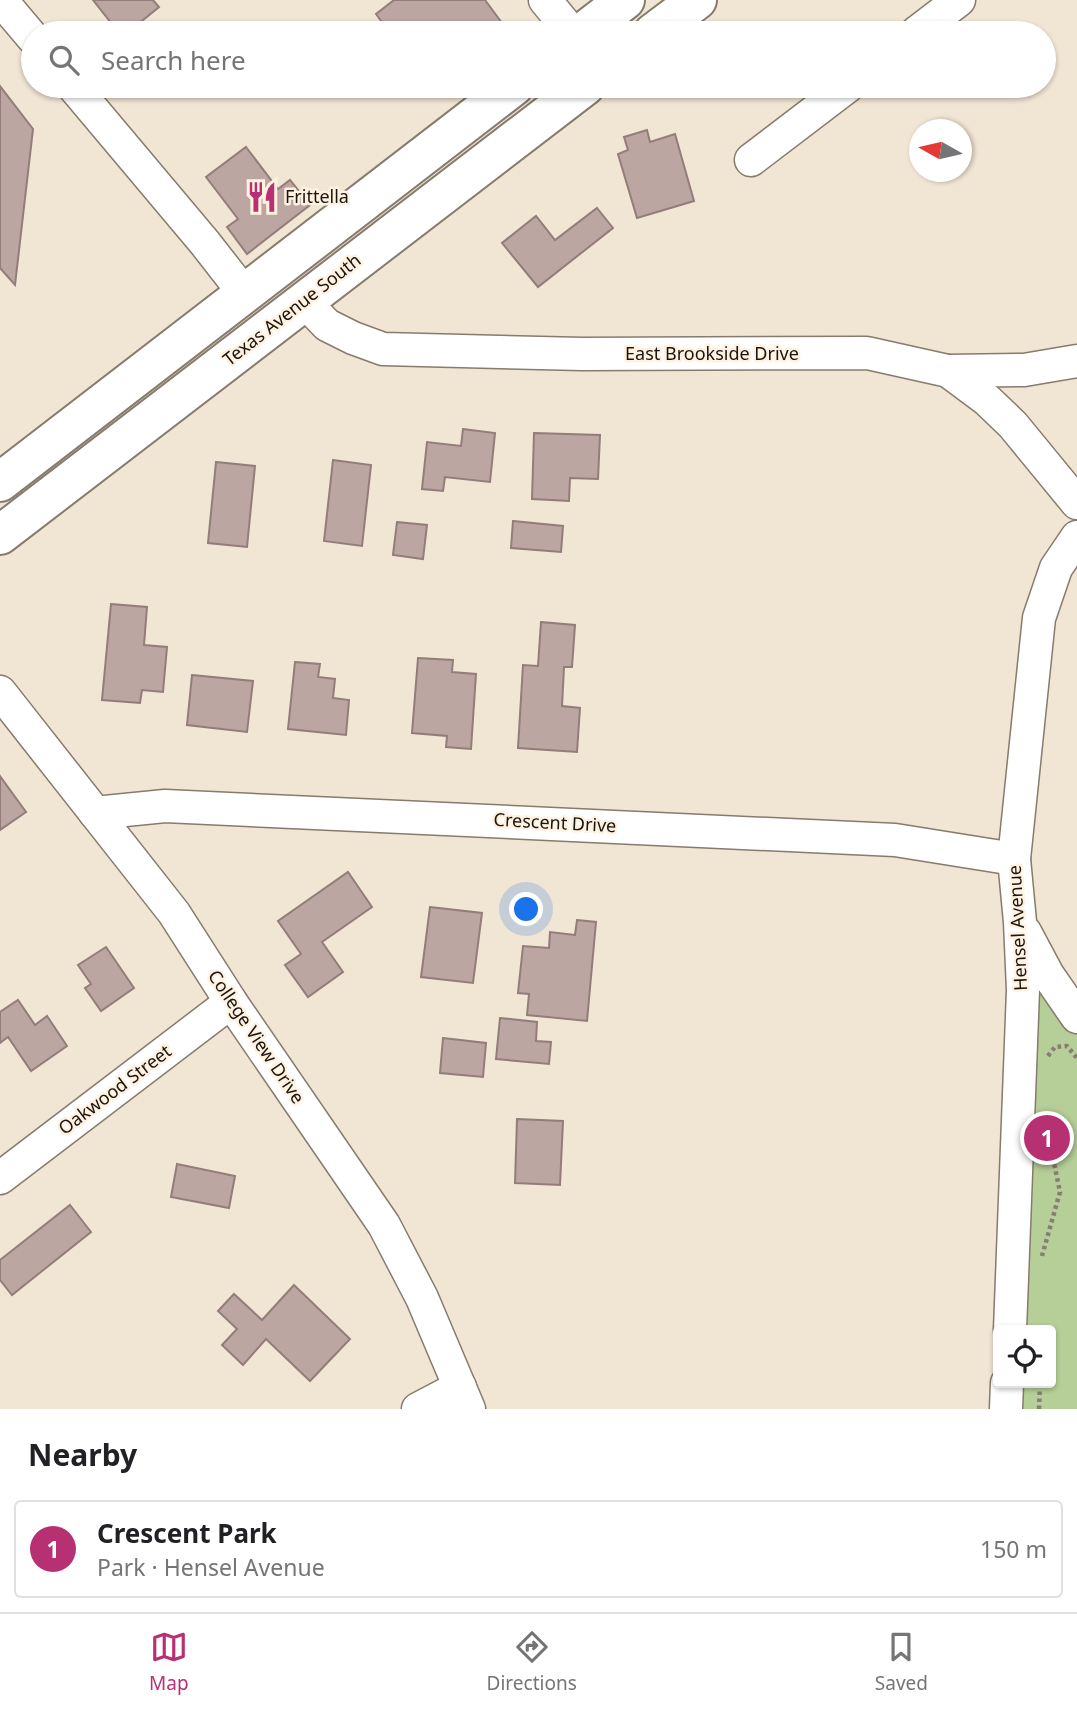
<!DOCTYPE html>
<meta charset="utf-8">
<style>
:root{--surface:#fff;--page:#f6f6f6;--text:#202124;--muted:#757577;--line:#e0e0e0;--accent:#b73072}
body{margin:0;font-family:"Noto Sans",sans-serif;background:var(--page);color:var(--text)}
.controls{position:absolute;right:21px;bottom:21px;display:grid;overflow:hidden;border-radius:7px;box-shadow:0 2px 5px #0004}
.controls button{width:63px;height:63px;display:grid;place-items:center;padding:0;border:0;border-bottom:2px solid var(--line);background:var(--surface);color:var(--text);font:35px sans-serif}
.compass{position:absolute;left:909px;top:119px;width:63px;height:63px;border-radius:50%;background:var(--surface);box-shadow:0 2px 5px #0004;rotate:278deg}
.you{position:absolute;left:527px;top:910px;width:24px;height:24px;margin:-18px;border:5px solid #fff;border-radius:50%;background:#1a73e8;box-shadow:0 0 0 10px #1a73e833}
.badge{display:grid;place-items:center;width:46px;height:46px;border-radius:50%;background:var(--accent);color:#fff;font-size:23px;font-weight:700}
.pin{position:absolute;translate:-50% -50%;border:4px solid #fff;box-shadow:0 2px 7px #0006}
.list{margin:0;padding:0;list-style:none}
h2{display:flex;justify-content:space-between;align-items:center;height:91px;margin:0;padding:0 28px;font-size:30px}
h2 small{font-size:23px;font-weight:400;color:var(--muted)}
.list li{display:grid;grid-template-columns:46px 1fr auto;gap:21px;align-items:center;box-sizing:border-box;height:98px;margin:0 14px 14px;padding:0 14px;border:2px solid var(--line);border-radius:7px}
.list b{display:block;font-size:26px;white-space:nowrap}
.list p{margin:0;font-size:23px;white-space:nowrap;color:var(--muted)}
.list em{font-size:23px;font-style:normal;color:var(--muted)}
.icon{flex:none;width:38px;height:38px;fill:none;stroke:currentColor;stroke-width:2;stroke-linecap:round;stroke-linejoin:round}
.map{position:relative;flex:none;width:1077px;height:1409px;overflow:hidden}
.search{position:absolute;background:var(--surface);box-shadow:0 2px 5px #0004;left:21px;right:21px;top:21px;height:77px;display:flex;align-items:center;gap:18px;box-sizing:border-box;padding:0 24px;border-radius:38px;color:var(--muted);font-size:26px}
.sheet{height:203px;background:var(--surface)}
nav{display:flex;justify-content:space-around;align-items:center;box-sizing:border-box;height:98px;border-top:2px solid var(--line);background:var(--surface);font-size:19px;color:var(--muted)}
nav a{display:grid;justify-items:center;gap:4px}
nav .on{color:var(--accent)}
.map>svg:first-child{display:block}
.green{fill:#b6ce98}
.building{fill:#bca6a2;stroke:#927d7a;stroke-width:2}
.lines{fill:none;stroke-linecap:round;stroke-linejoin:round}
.minor-casing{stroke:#867b6c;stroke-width:35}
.major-casing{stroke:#867b6c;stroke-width:42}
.path{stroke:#877e73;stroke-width:4.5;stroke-dasharray:3.5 3.5;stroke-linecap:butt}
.minor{stroke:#fff;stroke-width:32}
.major{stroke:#fff;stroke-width:38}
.labels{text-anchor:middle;stroke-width:5;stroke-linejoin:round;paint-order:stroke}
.poi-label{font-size:18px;fill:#1a150f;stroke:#fff2e1;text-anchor:start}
.street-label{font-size:18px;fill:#1a150f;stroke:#fff2e1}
</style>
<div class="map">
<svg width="1077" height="1409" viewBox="0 0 1077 1409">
<rect width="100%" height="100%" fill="#f1e5d4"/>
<polygon class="green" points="1020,922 1077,1017 1077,1409 1006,1409 1007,1383 1051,1383 1051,1330 1010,1330"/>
<g class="building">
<polygon points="93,0 153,0 159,7 127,33 119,33"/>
<polygon points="394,0 485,0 502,23 488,33 390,33 376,14"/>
<polygon points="0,86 33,129 15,285 0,268"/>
<polygon points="647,130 650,142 675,134 694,201 637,218 618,154 628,150 624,137"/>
<polygon points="246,147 278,189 290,180 310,205 247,254 227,227 238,219 206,177"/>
<polygon points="597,208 613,228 538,287 502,243 536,216 555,240"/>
<polygon points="463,429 495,433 490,482 445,477 443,491 422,489 427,442 461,446"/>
<polygon points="534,433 600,435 598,479 570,478 569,501 532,499"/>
<polygon points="333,460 371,465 362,546 324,541"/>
<polygon points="216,462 255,466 247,547 208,543"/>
<polygon points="513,521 563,526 561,552 511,548"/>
<polygon points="397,522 427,525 423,559 393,555"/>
<polygon points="111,604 147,607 144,645 167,647 163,692 142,690 140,703 102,700"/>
<polygon points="541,622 575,625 572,667 564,667 562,706 580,708 577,752 518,748 523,665 538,666"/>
<polygon points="418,658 453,660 452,672 476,674 471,749 446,747 447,736 412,733"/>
<polygon points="295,662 320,664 318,677 335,679 333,698 349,700 346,735 288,729"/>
<polygon points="192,675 253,681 247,732 187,725"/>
<polygon points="0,776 26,812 0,830"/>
<polygon points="348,872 372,907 322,942 343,972 308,997 285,965 301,954 278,921"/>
<polygon points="430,907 482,913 473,983 421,977"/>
<polygon points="577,920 596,922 587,1021 527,1015 529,994 518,993 523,946 549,948 550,932 575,935"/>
<polygon points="106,947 134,988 101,1011 85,988 91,984 78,965"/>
<polygon points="18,1000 35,1025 47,1016 67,1046 31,1071 8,1037 0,1043 0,1012"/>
<polygon points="500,1018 537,1022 536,1041 551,1042 549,1064 496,1059"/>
<polygon points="443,1038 486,1043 483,1077 440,1073"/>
<polygon points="517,1119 563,1121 560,1185 515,1183"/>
<polygon points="177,1164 235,1176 229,1208 171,1197"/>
<polygon points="70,1205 91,1232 12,1295 0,1280 0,1260"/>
<polygon points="294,1285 350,1339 310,1381 266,1339 243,1365 222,1345 237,1329 218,1311 234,1294 262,1320"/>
</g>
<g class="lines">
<defs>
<g id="minor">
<polyline points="1,0 33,38"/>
<polyline points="545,0 572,33"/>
<polyline points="916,33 959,0"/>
<polyline points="73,86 205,243 244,293"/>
<polyline points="751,160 848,86"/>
<polyline points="304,301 327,325 353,338 383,349 582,354 867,353 948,371 987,400 1013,425 1077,503"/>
<polyline points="948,371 1024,370 1077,361"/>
<polyline points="0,692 174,913 231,1002 384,1225 422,1298 469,1409"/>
<polyline points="95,813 165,806 895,840 1014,859"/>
<polyline points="1025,932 1048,975 1077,1017"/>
<polyline points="0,1178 231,1002"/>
<polyline points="1010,1330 1023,990 1020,922 1014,859 1039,618 1056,568 1077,537"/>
<polyline points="418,1409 460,1387"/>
<polyline points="1006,1409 1007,1383"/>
</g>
<g id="major">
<polyline points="582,33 625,0"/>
<polyline points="653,33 697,0"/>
<polyline points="0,482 514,86"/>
<polyline points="0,535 585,86"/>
</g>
</defs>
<use href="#minor" class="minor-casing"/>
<use href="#major" class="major-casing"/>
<g class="path">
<polyline points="1048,1056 1055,1047 1067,1046 1077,1058"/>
<polyline points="1042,1256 1060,1192 1047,1129"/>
<polyline points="1039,1409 1040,1383"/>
</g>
<use href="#minor" class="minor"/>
<use href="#major" class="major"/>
</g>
<defs>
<symbol id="restaurant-bare" viewBox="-9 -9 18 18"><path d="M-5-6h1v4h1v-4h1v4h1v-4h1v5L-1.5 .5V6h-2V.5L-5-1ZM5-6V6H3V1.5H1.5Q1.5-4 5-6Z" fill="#b73072" stroke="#fff2e1" stroke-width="2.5" paint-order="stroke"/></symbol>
</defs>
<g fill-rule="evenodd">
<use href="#restaurant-bare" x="240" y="175" width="44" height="44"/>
</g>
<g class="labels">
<g class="poi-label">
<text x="285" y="203">Frittella</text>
</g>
<g class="street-label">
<text transform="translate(292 310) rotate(-38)" y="6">Texas Avenue South</text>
<text x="712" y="360">East Brookside Drive</text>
<text transform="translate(555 823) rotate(3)" y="6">Crescent Drive</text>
<text transform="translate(1018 928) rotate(-93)" y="6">Hensel Avenue</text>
<text transform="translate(256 1037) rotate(56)" y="6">College View Drive</text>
<text transform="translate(115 1090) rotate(-37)" y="6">Oakwood Street</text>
</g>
</g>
</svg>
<div class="controls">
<button><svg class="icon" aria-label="locate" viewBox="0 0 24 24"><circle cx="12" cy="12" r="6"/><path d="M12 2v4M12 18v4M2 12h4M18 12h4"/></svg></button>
</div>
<svg class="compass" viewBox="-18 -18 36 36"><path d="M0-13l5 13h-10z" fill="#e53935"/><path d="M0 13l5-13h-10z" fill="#757577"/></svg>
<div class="you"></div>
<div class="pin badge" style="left:1047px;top:1138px">1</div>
<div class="search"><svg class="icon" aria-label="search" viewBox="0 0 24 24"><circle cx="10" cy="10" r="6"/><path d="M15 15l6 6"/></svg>Search here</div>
</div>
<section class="sheet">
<h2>Nearby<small></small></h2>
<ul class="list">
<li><span class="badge">1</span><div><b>Crescent Park</b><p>Park · Hensel Avenue</p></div><em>150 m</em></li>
</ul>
</section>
<nav>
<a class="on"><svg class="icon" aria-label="map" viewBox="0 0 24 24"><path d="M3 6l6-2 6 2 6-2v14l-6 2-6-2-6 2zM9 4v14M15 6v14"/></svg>Map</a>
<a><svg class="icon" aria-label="directions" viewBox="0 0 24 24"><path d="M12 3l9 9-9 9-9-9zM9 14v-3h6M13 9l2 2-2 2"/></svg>Directions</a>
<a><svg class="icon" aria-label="saved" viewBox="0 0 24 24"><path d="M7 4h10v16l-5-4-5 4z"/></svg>Saved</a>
</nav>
